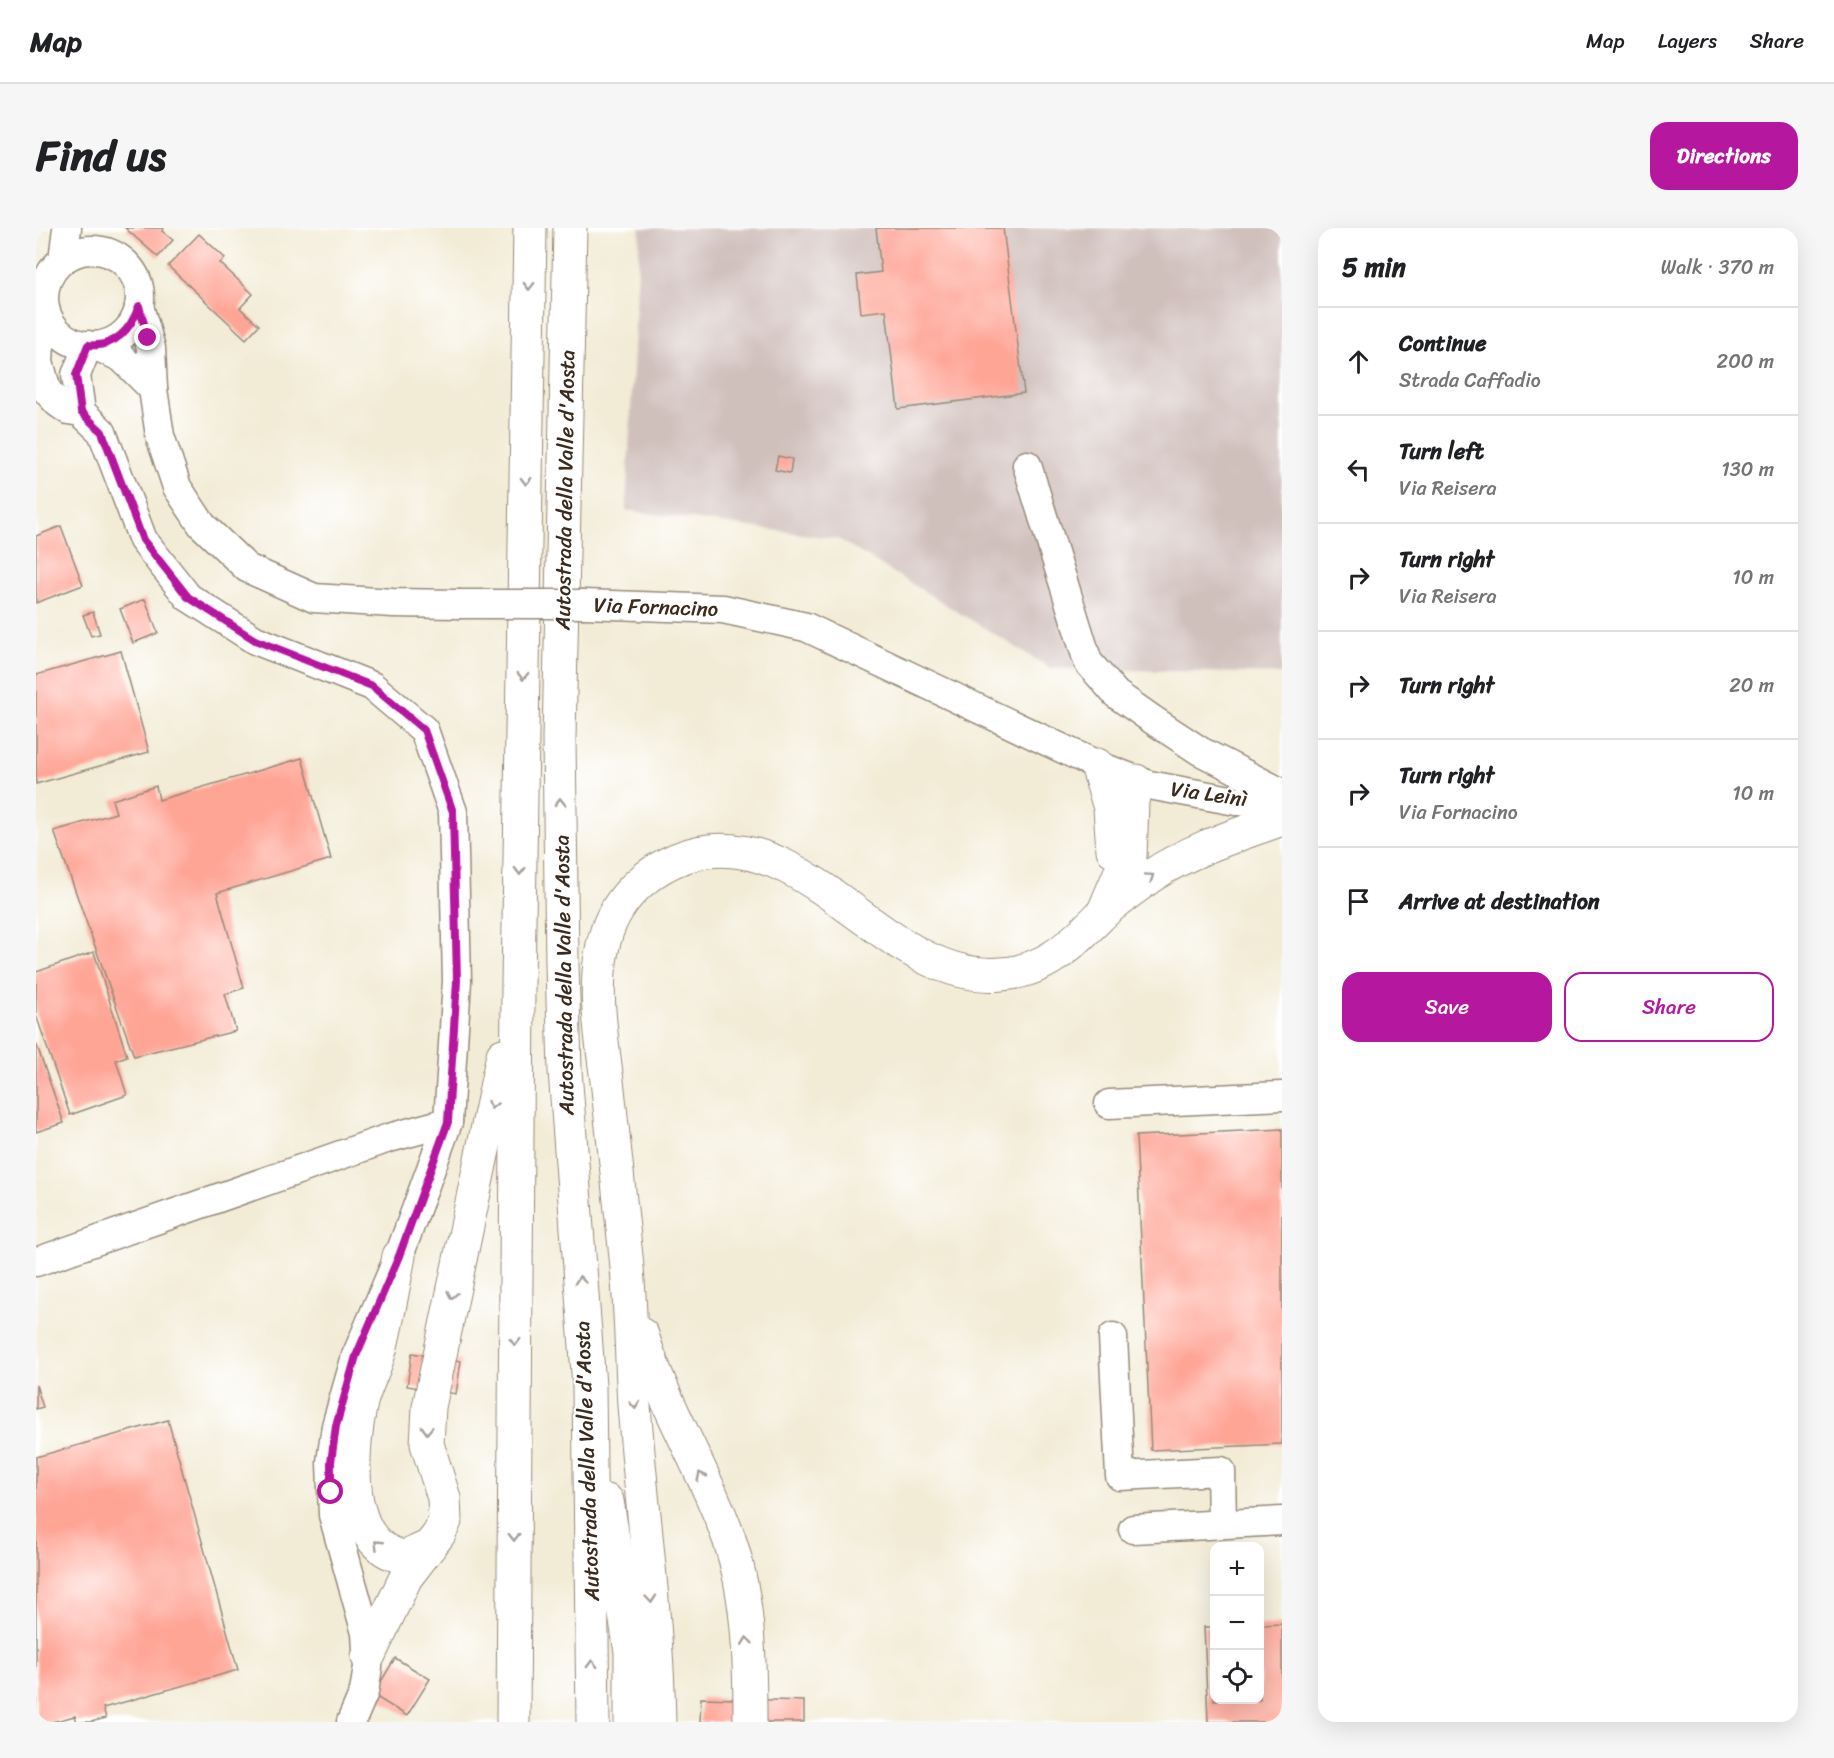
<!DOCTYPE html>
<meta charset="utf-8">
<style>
:root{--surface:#fff;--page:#f6f6f6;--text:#202124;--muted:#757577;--line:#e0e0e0;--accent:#b5179e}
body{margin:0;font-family:Sriracha,sans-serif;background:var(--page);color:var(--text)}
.controls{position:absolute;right:18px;bottom:18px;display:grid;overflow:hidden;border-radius:12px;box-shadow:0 6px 24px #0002}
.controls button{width:54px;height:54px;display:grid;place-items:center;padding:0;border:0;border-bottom:2px solid var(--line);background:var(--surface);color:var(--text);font:30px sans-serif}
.stop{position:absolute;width:18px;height:18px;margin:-14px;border:4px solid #b5179e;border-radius:50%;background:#fff}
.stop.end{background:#b5179e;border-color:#fff;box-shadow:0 2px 6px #0008}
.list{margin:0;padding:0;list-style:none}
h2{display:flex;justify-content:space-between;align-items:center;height:78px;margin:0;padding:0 24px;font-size:26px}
h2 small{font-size:20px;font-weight:400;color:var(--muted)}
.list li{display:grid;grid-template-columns:39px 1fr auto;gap:18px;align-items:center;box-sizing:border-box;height:108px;padding:0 24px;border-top:2px solid var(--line)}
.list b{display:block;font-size:22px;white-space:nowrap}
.list p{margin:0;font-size:20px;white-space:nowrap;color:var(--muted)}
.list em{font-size:20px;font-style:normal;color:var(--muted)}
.actions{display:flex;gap:12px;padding:18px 24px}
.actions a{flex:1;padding:14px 0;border:2px solid var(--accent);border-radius:18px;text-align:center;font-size:21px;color:var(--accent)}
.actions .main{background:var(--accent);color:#fff}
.icon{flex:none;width:33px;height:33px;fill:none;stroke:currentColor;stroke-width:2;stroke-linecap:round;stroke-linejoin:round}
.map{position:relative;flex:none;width:1246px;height:1494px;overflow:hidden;border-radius:18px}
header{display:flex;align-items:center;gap:36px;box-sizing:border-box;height:84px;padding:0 30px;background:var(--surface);border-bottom:2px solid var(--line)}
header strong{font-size:28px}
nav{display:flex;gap:33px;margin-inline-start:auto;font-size:21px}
.intro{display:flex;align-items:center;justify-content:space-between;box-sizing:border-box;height:144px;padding:0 36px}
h1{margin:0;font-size:42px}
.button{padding:15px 27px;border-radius:18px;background:var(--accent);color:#fff;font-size:21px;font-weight:700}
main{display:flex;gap:36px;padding:0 36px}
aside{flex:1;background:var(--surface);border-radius:18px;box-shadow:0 6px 24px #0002}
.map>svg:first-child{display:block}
.industrial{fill:#d0c0bc}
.building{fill:#fea596}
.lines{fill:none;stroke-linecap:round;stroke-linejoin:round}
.minor-casing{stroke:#968a7a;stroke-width:31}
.highway-casing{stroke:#968a7a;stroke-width:35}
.minor{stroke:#fff;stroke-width:28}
.highway{stroke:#fff;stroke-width:33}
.minor-bridge-casing{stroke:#968a7a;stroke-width:31;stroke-linecap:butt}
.minor-bridge{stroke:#fff;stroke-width:28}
.oneway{stroke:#a79f9a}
.route{stroke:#b5179e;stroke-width:8}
.labels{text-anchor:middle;stroke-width:4.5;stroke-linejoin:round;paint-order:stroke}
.street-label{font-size:21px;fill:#3b2a1e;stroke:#fff}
</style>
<header>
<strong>Map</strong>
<nav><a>Map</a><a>Layers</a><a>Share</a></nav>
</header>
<div class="intro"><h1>Find us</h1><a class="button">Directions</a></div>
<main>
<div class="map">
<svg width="1246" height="1494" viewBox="0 0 1246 1494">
<rect width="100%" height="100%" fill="#fff"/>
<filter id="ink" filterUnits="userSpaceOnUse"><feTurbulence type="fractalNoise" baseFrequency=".0167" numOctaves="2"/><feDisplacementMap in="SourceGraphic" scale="12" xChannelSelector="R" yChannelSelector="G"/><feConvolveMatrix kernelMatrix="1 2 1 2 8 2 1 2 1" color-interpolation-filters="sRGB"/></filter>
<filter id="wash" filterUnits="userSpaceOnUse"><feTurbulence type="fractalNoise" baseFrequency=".008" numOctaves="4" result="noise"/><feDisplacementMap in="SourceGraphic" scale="24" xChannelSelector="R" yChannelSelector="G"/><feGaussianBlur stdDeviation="1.35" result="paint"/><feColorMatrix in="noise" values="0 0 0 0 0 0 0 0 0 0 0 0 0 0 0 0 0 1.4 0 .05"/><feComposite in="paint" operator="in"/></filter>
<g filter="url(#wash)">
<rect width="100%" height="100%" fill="#f2ebd5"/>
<polygon class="industrial" points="604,0 1246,0 1246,446 1014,440 802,311 590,282"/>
<g id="blocks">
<g class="building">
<polygon points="89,0 128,0 126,3 137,12 122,29"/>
<polygon points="840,0 967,0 988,165 862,181 850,82 825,85 821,47 845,44"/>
<polygon points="163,6 189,30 184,35 217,66 204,80 223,97 210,111 132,38"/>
<polygon points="742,228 756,231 754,245 739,242"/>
<polygon points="25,298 47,357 0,375 0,308"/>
<polygon points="109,371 122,405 97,415 84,381"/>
<polygon points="57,384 64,406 55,408 47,387"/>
<polygon points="85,423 113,524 0,556 0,447"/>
<polygon points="266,530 295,631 181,665 208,760 189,766 200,803 98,828 18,603 80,585 76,572 120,558 123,572"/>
<polygon points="58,724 91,828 80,832 91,867 34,887 0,787 0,744"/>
<polygon points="0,815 28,895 0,904"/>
<polygon points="1246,901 1246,1216 1115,1222 1100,908"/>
<polygon points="376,1125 425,1133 420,1166 371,1158"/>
<polygon points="0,1157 7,1179 0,1181"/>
<polygon points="132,1192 202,1442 67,1480 70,1490 55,1494 41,1494 39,1488 16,1494 0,1494 0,1229"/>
<polygon points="1246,1396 1246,1494 1172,1494 1168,1399 1178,1399 1178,1472 1224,1472 1224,1397"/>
<polygon points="359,1430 394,1451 371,1488 337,1467"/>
<polygon points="665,1470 768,1473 768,1494 664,1494"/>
</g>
</g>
</g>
<g filter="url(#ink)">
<use href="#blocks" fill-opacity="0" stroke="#968a7a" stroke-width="1.5"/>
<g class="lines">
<defs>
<g id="minor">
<circle cx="56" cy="70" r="48"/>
<polyline points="27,32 31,0"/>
<polyline points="103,78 115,120 117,161 124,208 141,259 166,297 211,340 278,370 357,375 422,376"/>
<polyline points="14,94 4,117 3,133 11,163 22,175 32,182 45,184 66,204 107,312 152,369 219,412 336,458 388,502 417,584 421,753 412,894 363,1028 320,1128 300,1198 295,1234 297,1287 330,1405 332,1439 328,1464 315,1494"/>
<polyline points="60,118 86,130 117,161"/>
<polyline points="45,184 40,147 52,117"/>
<polyline points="991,237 1052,434 1080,466 1117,492 1164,523 1246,565"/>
<polyline points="548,376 687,381 770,399 1061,537 1113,557 1200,573 1246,574"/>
<polyline points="1073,876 1246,868"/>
<polyline points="0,1034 353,910 412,894"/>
<polyline points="1077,1109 1084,1248 1185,1243 1186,1296"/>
<polyline points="1097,1301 1246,1293"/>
</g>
<g id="highway">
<polyline points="534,0 523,511 526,735 529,843 553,1158 557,1494"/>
<polyline points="1061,537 1074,580 1077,622"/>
<polyline points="1068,683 1085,643 1094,629 1096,574 1100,553"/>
<path d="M363 1028C357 1059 352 1091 344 1122 339 1140 330 1156 325 1174 315 1220 306 1320 369 1329L394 1318"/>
<path d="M606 1107C627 1175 664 1234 689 1300 713 1360 714 1430 714 1494"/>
<polyline points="571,1273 595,1424 595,1494"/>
<polyline points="332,1429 370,1349 403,1306 409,1293 408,1270 391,1216 393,1179 467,827"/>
<polyline points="477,1494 482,758 494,0"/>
<path d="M623 1494C621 1388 606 1283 598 1177 595 1124 595 1071 589 1019 583 966 578 913 572 861 566 810 554 752 571 703 586 660 628 629 672 623 782 610 855 756 966 746 1010 743 1036 716 1065 687 1080 672 1099 660 1115 648 1155 621 1201 607 1246 591"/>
</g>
</defs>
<use href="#minor" class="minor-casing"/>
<use href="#highway" class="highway-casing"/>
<use href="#minor" class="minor"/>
<use href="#highway" class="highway"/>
<defs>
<polyline id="minor-bridge" points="422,376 548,376"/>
</defs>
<use href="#minor-bridge" class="minor-bridge-casing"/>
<use href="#minor-bridge" class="minor-bridge"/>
</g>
<defs><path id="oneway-chevron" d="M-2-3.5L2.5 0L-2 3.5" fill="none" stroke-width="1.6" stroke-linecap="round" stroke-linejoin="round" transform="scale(1.5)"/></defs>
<g class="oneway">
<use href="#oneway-chevron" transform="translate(493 58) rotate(91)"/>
<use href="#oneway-chevron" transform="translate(490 253) rotate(91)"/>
<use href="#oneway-chevron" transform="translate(487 448) rotate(91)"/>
<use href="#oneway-chevron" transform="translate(524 574) rotate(-91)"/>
<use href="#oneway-chevron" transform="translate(484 643) rotate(91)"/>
<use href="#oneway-chevron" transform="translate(1114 649) rotate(-35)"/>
<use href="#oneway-chevron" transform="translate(456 877) rotate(102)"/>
<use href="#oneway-chevron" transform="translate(544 1052) rotate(-95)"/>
<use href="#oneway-chevron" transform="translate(416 1067) rotate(102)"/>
<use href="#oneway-chevron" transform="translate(479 1114) rotate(90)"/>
<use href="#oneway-chevron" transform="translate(599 1177) rotate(86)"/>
<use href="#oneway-chevron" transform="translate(391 1202) rotate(92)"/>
<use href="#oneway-chevron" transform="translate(665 1248) rotate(-116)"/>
<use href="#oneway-chevron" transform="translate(478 1309) rotate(90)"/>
<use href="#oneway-chevron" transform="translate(342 1316) rotate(-136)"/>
<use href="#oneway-chevron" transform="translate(615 1371) rotate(85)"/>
<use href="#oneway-chevron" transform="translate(711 1413) rotate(-97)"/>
<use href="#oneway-chevron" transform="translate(556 1436) rotate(-91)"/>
</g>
</g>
<g class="lines" filter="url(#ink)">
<path class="route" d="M112 110 103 78C95 101 79 120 52 117L40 147 45 184 66 204 107 312 152 369 219 412 336 458 388 502 417 584 421 753 412 894 363 1028 320 1128 300 1198 295 1234V1264"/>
</g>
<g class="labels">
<g class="street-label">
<text transform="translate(529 262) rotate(-89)" y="7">Autostrada della Valle d'Aosta</text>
<text transform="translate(620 379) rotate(2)" y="7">Via Fornacino</text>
<text transform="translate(1173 566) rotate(8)" y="7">Via Leinì</text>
<text transform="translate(528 747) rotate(-91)" y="7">Autostrada della Valle d'Aosta</text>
<text transform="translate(551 1233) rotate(-92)" y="7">Autostrada della Valle d'Aosta</text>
</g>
</g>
</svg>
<div class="controls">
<button>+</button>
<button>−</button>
<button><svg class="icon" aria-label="locate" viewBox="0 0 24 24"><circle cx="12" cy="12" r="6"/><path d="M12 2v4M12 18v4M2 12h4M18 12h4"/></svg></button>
</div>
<div class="stop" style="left:295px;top:1264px"></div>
<div class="stop end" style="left:112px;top:110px"></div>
</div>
<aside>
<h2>5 min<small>Walk · 370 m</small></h2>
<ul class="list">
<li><svg class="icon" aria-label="ahead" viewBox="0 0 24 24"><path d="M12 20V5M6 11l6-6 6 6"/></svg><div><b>Continue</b><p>Strada Caffadio</p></div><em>200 m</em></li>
<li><svg class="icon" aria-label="left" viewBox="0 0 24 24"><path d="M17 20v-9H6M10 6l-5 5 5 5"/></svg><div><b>Turn left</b><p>Via Reisera</p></div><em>130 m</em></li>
<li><svg class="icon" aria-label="right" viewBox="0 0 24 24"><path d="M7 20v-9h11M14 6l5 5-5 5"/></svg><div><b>Turn right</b><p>Via Reisera</p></div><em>10 m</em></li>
<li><svg class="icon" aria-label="right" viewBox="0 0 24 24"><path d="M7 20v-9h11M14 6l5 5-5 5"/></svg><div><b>Turn right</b></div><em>20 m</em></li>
<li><svg class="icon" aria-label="right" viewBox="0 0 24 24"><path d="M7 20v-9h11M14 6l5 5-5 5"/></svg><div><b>Turn right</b><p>Via Fornacino</p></div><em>10 m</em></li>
<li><svg class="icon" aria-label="arrive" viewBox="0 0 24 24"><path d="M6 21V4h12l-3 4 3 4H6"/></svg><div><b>Arrive at destination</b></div></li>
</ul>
<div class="actions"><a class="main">Save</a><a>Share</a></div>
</aside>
</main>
